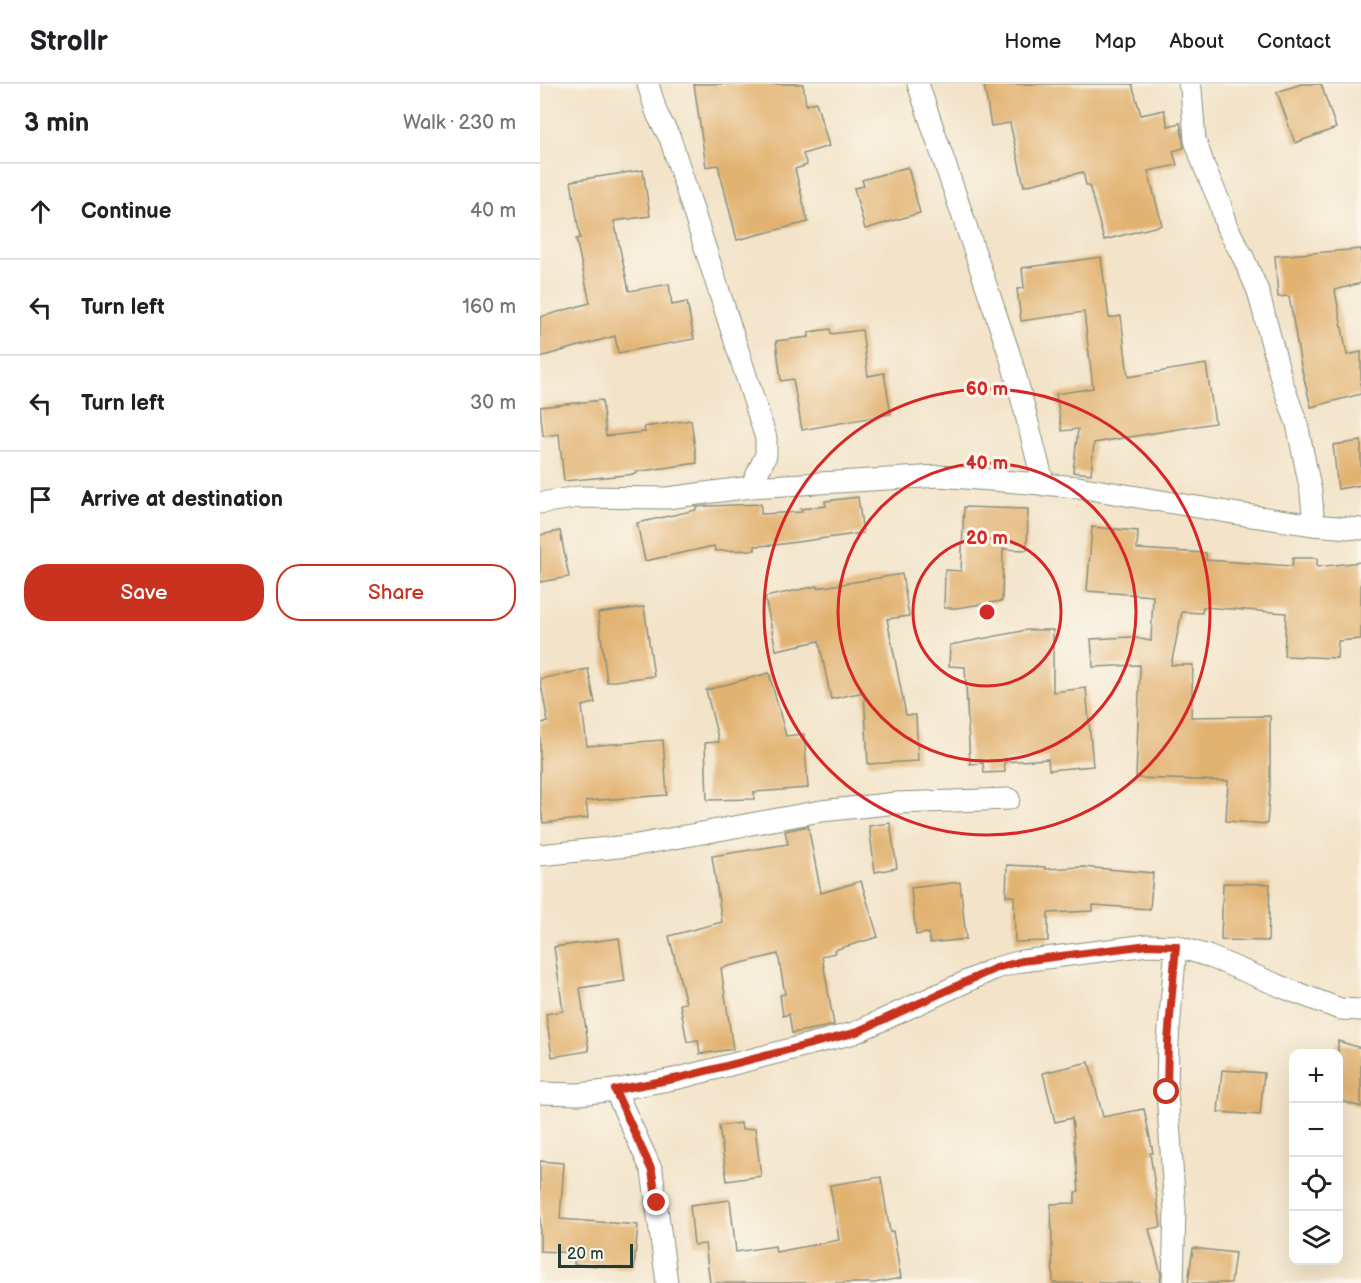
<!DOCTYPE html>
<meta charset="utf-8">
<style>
:root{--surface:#fff;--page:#f2f2f2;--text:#202124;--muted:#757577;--line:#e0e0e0;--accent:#c8321e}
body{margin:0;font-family:"Balsamiq Sans",sans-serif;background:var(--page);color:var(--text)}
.controls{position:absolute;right:18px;bottom:18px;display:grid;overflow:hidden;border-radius:12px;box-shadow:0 6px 24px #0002}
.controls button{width:54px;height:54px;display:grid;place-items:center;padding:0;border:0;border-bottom:2px solid var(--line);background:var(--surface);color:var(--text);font:30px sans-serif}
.scale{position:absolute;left:18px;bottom:15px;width:75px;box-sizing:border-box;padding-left:6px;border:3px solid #1f3d34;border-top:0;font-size:16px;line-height:21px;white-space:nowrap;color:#1f3d34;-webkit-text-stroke:4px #fbf7ec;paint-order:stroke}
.stop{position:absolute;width:18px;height:18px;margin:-14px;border:4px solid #c8321e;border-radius:50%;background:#fff}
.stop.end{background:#c8321e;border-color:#fff;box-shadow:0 2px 6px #0008}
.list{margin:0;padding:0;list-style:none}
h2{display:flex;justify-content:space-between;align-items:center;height:78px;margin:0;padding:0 24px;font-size:26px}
h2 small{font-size:20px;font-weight:400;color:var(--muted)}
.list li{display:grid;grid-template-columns:39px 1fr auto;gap:18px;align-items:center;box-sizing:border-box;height:96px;padding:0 24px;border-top:2px solid var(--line)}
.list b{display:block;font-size:22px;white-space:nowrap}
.list em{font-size:20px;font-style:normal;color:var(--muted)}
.actions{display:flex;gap:12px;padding:18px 24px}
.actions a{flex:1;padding:14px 0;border:2px solid var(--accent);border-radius:24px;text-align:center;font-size:21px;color:var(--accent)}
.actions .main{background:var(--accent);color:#fff}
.icon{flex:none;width:33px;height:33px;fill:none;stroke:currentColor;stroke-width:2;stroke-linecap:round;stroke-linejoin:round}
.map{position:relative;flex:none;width:821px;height:1199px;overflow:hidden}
header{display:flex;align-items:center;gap:36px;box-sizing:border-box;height:84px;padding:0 30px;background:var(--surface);border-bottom:2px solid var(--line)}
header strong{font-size:28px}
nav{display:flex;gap:33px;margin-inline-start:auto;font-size:21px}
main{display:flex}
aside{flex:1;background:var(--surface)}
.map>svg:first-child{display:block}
.building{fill:#e2b271}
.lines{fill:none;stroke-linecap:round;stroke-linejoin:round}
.minor-casing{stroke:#89907e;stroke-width:23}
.minor{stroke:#fff;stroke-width:21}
.route{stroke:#c8321e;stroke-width:8}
.ring{fill:none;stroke:#d62828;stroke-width:3}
.centre{fill:#d62828;stroke:#fbf7ec;stroke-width:3}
.ring-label{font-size:18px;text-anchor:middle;font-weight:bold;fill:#d62828;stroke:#fbf7ec;stroke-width:6;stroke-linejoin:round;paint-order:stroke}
</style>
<header>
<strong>Strollr</strong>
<nav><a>Home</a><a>Map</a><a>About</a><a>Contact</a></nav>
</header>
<main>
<aside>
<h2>3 min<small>Walk · 230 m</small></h2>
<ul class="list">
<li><svg class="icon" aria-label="ahead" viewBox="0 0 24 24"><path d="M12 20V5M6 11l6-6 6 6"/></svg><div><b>Continue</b></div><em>40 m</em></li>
<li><svg class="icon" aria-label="left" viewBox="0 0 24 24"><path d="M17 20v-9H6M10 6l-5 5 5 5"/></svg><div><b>Turn left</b></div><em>160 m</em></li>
<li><svg class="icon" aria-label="left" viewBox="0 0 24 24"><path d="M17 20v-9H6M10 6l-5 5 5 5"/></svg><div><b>Turn left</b></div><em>30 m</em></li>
<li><svg class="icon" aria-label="arrive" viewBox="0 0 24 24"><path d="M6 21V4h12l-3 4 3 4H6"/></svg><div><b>Arrive at destination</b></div></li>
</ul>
<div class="actions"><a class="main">Save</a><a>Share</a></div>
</aside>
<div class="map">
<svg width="821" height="1199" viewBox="0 0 821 1199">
<rect width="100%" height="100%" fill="#fbf7ec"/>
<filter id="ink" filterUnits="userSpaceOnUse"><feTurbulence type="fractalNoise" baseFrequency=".0167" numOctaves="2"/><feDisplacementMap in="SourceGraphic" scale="12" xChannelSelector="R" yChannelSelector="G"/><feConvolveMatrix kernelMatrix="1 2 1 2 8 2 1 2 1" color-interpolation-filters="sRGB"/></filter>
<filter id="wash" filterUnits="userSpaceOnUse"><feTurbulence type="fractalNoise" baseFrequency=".008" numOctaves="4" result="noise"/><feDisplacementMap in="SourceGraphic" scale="24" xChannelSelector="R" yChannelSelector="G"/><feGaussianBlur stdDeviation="1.35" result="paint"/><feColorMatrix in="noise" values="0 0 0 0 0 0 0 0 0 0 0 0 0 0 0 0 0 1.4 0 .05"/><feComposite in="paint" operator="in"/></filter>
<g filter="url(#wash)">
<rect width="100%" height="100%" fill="#f3e3c8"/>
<g id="blocks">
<g class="building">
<polygon points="154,0 263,0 266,21 276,18 289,62 263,70 267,81 255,85 268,138 197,156 178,81 166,83"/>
<polygon points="444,0 592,0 601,31 624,26 628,42 640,39 641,43 644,64 633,67 637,81 608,87 622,141 564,156 549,101 546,101 543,88 484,102 470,39 451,42"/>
<polygon points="761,0 781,0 796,44 755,59 737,8"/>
<polygon points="368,83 380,129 325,145 314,104 324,102 322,96"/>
<polygon points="103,86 110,132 74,137 89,207 129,200 132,221 147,218 154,255 78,269 75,252 0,273 0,233 50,219 36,155 40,154 31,97"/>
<polygon points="821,165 821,199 795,206 807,271 821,268 821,310 771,323 761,282 749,212 738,213 735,172"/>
<polygon points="561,173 569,234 581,232 588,293 666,280 675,339 554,359 551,390 533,388 538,345 522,347 516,310 553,304 544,228 481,237 477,205 484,204 482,184"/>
<polygon points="290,245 291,250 322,246 328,292 344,289 351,330 262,346 253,295 241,297 236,257 269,253 269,248"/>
<polygon points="62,316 66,352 105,348 104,343 151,336 157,379 96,388 96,390 24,397 19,350 3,352 0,323"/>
<polygon points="821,357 821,401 798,405 793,361"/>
<polygon points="318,413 323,449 235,461 215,462 215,466 175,467 174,462 105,477 97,439 156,426 156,423 168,422 221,420 221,430 262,428 261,425 286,422 285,417"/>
<polygon points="424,423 488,425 487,466 463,465 462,517 416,524 404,524 405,486 421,487"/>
<polygon points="552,443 598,447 597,465 666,469 666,476 752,482 753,474 777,474 777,483 821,478 821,555 798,557 797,574 744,572 746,529 663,523 662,529 642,528 631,581 653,581 651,633 730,632 730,701 727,740 686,737 688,697 596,694 600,581 553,583 551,555 591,553 611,557 613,512 547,507"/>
<polygon points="20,447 29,493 0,498 0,451"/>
<polygon points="362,490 369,532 347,535 366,631 376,631 378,677 328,680 324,608 291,615 279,557 236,566 225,513 277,502 277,504"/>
<polygon points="104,523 114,592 67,598 58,529"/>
<polygon points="487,546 513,546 513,608 546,604 553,682 509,686 508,675 464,678 465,688 444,689 443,679 430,680 425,583 409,582 410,561"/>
<polygon points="48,585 55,619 42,622 47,662 123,656 127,711 46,717 48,734 3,739 0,715 0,639 8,638 0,595"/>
<polygon points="229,589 246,652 264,650 268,704 214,708 214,715 167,716 165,659 179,658 166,606"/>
<polygon points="350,739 357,784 335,788 329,742"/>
<polygon points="268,742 281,809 321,797 338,853 294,866 295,869 282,872 294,941 285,943 252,949 249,930 243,932 240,911 245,910 238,870 181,884 193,965 160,970 158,956 147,958 140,920 146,919 129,852 182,838 172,772 248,760 245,747"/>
<polygon points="467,781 505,783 505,785 543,783 613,789 610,825 553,821 553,827 508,829 508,857 475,858 474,812 466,812"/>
<polygon points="420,798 426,855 390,859 388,849 376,851 371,804"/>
<polygon points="683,799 730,800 728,857 681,856"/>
<polygon points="79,854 85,897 40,904 49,967 12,973 6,930 23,927 14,863"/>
<polygon points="798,957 821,964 821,1023 798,1016"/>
<polygon points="549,978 563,1033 604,1025 613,1069 610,1069 621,1143 609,1145 621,1190 620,1199 513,1199 511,1120 535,1119 535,1108 539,1107 532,1034 515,1038 503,989"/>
<polygon points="682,986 724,989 720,1031 678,1028"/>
<polygon points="201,1039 202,1046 215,1044 221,1092 187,1097 179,1042"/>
<polygon points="0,1077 24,1079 20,1135 98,1141 94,1185 34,1180 35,1169 0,1167"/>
<polygon points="341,1093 350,1148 353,1147 361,1194 334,1199 170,1199 165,1160 154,1161 150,1121 190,1116 196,1168 235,1162 236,1168 299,1156 290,1101"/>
<polygon points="653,1164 695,1169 691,1199 648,1199"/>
</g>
</g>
</g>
<g filter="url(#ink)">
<use href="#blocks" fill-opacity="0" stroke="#89907e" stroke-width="1.5"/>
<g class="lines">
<defs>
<g id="minor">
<polyline points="108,0 117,30 130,54 226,354 226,371 211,403"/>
<path d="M378 0 469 269C482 312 492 357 504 401"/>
<polyline points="649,0 651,5 655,56 664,82 680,119 686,141 703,173 718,207 742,298 757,340 771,408 774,441"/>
<polyline points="0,419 39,413 127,414 211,403 399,392 538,403 705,431 774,441 821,445"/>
<polyline points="0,771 97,761 281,727 357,719 469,715"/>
<polyline points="75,1006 112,1087 127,1199"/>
<polyline points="0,1009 39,1010 75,1006 139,994 314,949 456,884 482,877 608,861 636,862 668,872 747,905 800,925 821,926"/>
<polyline points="633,1199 635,1126 627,1008 628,957 636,862"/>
</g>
</defs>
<use href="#minor" class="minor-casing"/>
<use href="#minor" class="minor"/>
</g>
</g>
<g class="lines" filter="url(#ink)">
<polyline class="route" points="117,1119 112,1087 75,1006 139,994 314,949 456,884 482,877 608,861 636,862 628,957 627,1008"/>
</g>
<g class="ring">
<circle cx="447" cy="528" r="74"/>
<circle cx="447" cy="528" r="149"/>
<circle cx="447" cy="528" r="223"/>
</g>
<circle cx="447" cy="528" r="9" class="centre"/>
<g class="ring-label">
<text x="447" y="311">60 m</text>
<text x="447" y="385">40 m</text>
<text x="447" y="460">20 m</text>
</g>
</svg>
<div class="controls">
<button>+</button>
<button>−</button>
<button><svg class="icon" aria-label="locate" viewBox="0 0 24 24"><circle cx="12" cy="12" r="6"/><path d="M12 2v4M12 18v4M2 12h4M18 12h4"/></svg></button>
<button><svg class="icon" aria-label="layers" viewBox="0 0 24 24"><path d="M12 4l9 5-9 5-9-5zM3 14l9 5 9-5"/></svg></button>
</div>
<div class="scale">20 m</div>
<div class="stop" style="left:627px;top:1008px"></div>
<div class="stop end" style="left:117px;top:1119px"></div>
</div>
</main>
